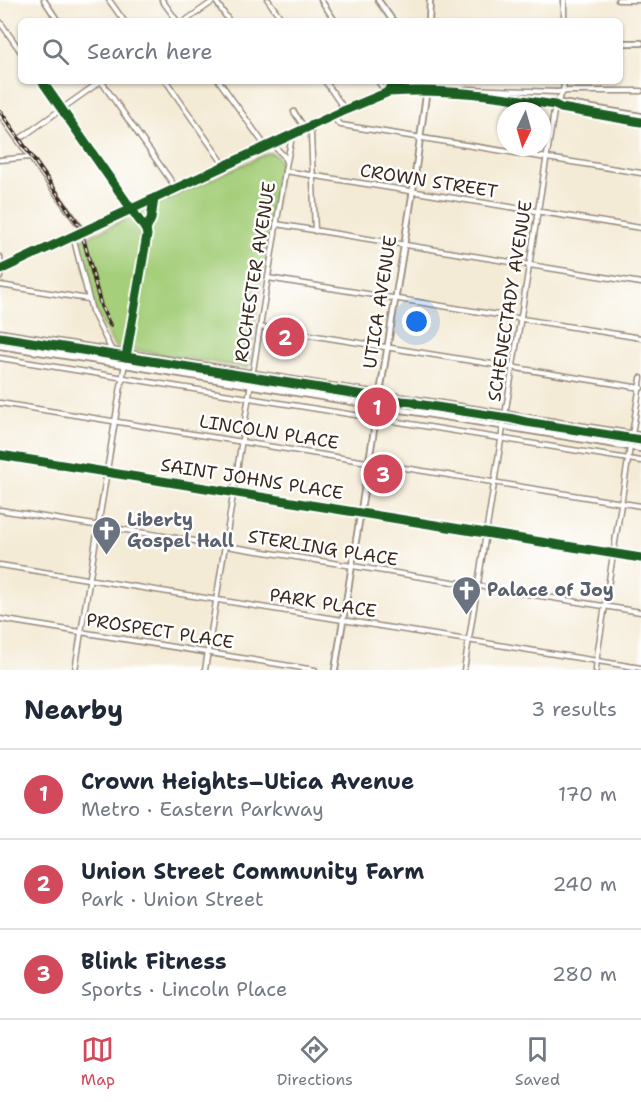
<!DOCTYPE html>
<meta charset="utf-8">
<style>
:root{--surface:#fff;--page:#f6f6f7;--text:#1f2937;--muted:#747a83;--line:#e0e1e3;--accent:#d1495b}
body{margin:0;font-family:"Shantell Sans",sans-serif;background:var(--page);color:var(--text)}
.compass{position:absolute;left:497px;top:102px;width:54px;height:54px;border-radius:50%;background:var(--surface);box-shadow:0 2px 4px #0004;rotate:185deg}
.you{position:absolute;left:417px;top:322px;width:21px;height:21px;margin:-15px;border:4px solid #fff;border-radius:50%;background:#1a73e8;box-shadow:0 0 0 9px #1a73e833}
.badge{display:grid;place-items:center;width:39px;height:39px;border-radius:50%;background:var(--accent);color:#fff;font-size:20px;font-weight:700}
.pin{position:absolute;translate:-50% -50%;border:3px solid #fff;box-shadow:0 2px 6px #0006}
.list{margin:0;padding:0;list-style:none}
h2{display:flex;justify-content:space-between;align-items:center;height:78px;margin:0;padding:0 24px;font-size:26px}
h2 small{font-size:20px;font-weight:400;color:var(--muted)}
.list li{display:grid;grid-template-columns:39px 1fr auto;gap:18px;align-items:center;box-sizing:border-box;height:90px;padding:0 24px;border-top:2px solid var(--line)}
.list b{display:block;font-size:22px;white-space:nowrap}
.list p{margin:0;font-size:20px;white-space:nowrap;color:var(--muted)}
.list em{font-size:20px;font-style:normal;color:var(--muted)}
.icon{flex:none;width:33px;height:33px;fill:none;stroke:currentColor;stroke-width:2;stroke-linecap:round;stroke-linejoin:round}
.map{position:relative;flex:none;width:641px;height:670px;overflow:hidden}
.search{position:absolute;background:var(--surface);box-shadow:0 2px 4px #0004;left:18px;right:18px;top:18px;height:66px;display:flex;align-items:center;gap:15px;box-sizing:border-box;padding:0 21px;border-radius:9px;color:var(--muted);font-size:22px}
.sheet{height:348px;background:var(--surface)}
nav{display:flex;justify-content:space-around;align-items:center;box-sizing:border-box;height:84px;border-top:2px solid var(--line);background:var(--surface);font-size:16px;color:var(--muted)}
nav a{display:grid;justify-items:center;gap:3px}
nav .on{color:var(--accent)}
.map>svg:first-child{display:block}
.green{fill:#a6cf7b;stroke:#707c4c;stroke-width:1.5}
.lines{fill:none;stroke-linecap:round;stroke-linejoin:round}
.minor-casing{stroke:#988a7a;stroke-width:7}
.major-casing{stroke:#988a7a;stroke-width:8}
.minor{stroke:#fff;stroke-width:4}
.major{stroke:#fff;stroke-width:4.5}
.rail-casing{stroke:#3b2a1e;stroke-width:4}
.rail{stroke:#fff;stroke-width:1.5;stroke-dasharray:4.5;stroke-linecap:butt}
.cycleway-casing{stroke:#fff;stroke-width:13}
.cycleway{stroke:#1b5e20;stroke-width:9}
.labels{text-anchor:middle;stroke-width:5;stroke-linejoin:round;paint-order:stroke}
.street-label{font-size:18px;fill:#3b2a1e;stroke:#fff}
.worship-label{font-size:18px;font-weight:bold;fill:#5b616d;stroke:#fff;text-anchor:start}
</style>
<div class="map">
<svg width="641" height="670" viewBox="0 0 641 670">
<rect width="100%" height="100%" fill="#fff"/>
<filter id="ink" filterUnits="userSpaceOnUse"><feTurbulence type="fractalNoise" baseFrequency=".0167" numOctaves="2"/><feDisplacementMap in="SourceGraphic" scale="12" xChannelSelector="R" yChannelSelector="G"/><feConvolveMatrix kernelMatrix="1 2 1 2 8 2 1 2 1" color-interpolation-filters="sRGB"/></filter>
<filter id="wash" filterUnits="userSpaceOnUse"><feTurbulence type="fractalNoise" baseFrequency=".008" numOctaves="4" result="noise"/><feDisplacementMap in="SourceGraphic" scale="24" xChannelSelector="R" yChannelSelector="G"/><feGaussianBlur stdDeviation="1.35" result="paint"/><feColorMatrix in="noise" values="0 0 0 0 0 0 0 0 0 0 0 0 0 0 0 0 0 1.4 0 .05"/><feComposite in="paint" operator="in"/></filter>
<g filter="url(#wash)">
<rect width="100%" height="100%" fill="#f4ebd6"/>
<path class="green" d="M268 153C278 153 280 160 280 169L248 368 115 347 96 313 92 300 79 241Z"/>
</g>
<g filter="url(#ink)">
<g class="lines">
<defs>
<g id="minor">
<polyline points="44,0 58,21"/>
<polyline points="109,0 124,21"/>
<polyline points="162,0 177,21"/>
<polyline points="215,0 229,21"/>
<polyline points="268,0 283,21"/>
<polyline points="321,0 335,21"/>
<polyline points="618,0 641,0"/>
<polyline points="185,21 215,0"/>
<polyline points="564,21 564,0"/>
<polyline points="0,22 21,52"/>
<polyline points="42,81 146,229"/>
<polyline points="101,81 176,188"/>
<polyline points="166,81 225,166"/>
<polyline points="219,81 266,147"/>
<polyline points="325,81 345,110"/>
<polyline points="378,81 386,93"/>
<polyline points="456,91 469,89 557,92 569,91 641,91"/>
<polyline points="294,112 302,124 311,133 315,231"/>
<polyline points="0,115 83,231"/>
<polyline points="333,116 338,123 341,125 641,173"/>
<polyline points="18,140 101,81"/>
<polyline points="272,144 284,156 286,162"/>
<polyline points="0,160 29,157"/>
<polyline points="285,171 641,228"/>
<polyline points="276,224 641,283"/>
<polyline points="73,236 92,311 111,349"/>
<polyline points="0,257 1,269 0,277"/>
<polyline points="268,278 641,338"/>
<polyline points="0,285 88,299"/>
<polyline points="260,327 641,388"/>
<polyline points="0,332 641,435"/>
<polyline points="0,358 641,461"/>
<polyline points="0,403 641,506"/>
<polyline points="0,455 641,558"/>
<polyline points="0,510 641,612"/>
<polyline points="0,565 641,668"/>
<polyline points="0,619 315,670"/>
<polyline points="75,670 115,421 147,235 146,230 151,219 154,198"/>
<polyline points="205,670 285,171 291,142 289,136"/>
<polyline points="464,670 555,105 563,92 564,81"/>
<polyline points="596,670 597,656 641,378"/>
</g>
<g id="major">
<polyline points="378,0 393,21"/>
<polyline points="429,21 430,0"/>
<polyline points="620,43 641,43"/>
<path d="M386 93C445 88 497 96 555 105L561 108 641 122"/>
<polyline points="555,105 561,103 641,116"/>
<polyline points="0,270 345,110 386,93 391,88 406,81"/>
<polyline points="0,346 125,365 641,449"/>
<polyline points="335,670 412,196 428,81"/>
</g>
</defs>
<use href="#minor" class="minor-casing"/>
<use href="#major" class="major-casing"/>
<use href="#minor" class="minor"/>
<use href="#major" class="major"/>
<defs>
<polyline id="rail" points="0,111 79,225 82,233 101,306 110,325"/>
</defs>
<use href="#rail" class="rail-casing"/>
<use href="#rail" class="rail"/>
<defs>
<g id="cycleway">
<polyline points="42,81 146,230"/>
<path d="M389 92C446 88 499 96 555 105L561 108 641 122"/>
<polyline points="0,270 345,110 386,93 391,88 406,81"/>
<polyline points="0,337 402,401 413,402 417,404 501,417 509,418 526,422 641,440"/>
<polyline points="126,357 147,235 146,230 151,219 154,198"/>
<polyline points="0,455 641,558"/>
</g>
</defs>
<use href="#cycleway" class="cycleway-casing"/>
<use href="#cycleway" class="cycleway"/>
</g>
</g>
<defs>
<symbol id="church-pin" viewBox="-11 -11 22 30"><path d="M0 17L-7.5 6A9.5 9.5 0 1 1 7.5 6Z" fill="#6b7280" stroke="#fff"/><path d="M-1.2-6h2.4v3.5h3.3v2.4h-3.3V6h-2.4V-.1h-3.3v-2.4h3.3Z" fill="#fff"/></symbol>
</defs>
<g fill-rule="evenodd">
<use href="#church-pin" x="90" y="514" width="33" height="45"/>
<use href="#church-pin" x="450" y="574" width="33" height="45"/>
</g>
<g class="labels">
<g class="street-label">
<text transform="translate(429 181) rotate(9)" y="6">CROWN STREET</text>
<text transform="translate(255 272) rotate(-81)" y="6">ROCHESTER AVENUE</text>
<text transform="translate(510 301) rotate(-81)" y="6">SCHENECTADY AVENUE</text>
<text transform="translate(380 302) rotate(-81)" y="6">UTICA AVENUE</text>
<text transform="translate(269 432) rotate(9)" y="6">LINCOLN PLACE</text>
<text transform="translate(252 479) rotate(9)" y="6">SAINT JOHNS PLACE</text>
<text transform="translate(323 548) rotate(9)" y="6">STERLING PLACE</text>
<text transform="translate(323 603) rotate(9)" y="6">PARK PLACE</text>
<text transform="translate(160 631) rotate(9)" y="6">PROSPECT PLACE</text>
</g>
<g class="worship-label">
<text x="127" y="526">Liberty<tspan x="127" dy="21">Gospel Hall</tspan></text>
<text x="487" y="596">Palace of Joy</text>
</g>
</g>
</svg>
<svg class="compass" viewBox="-18 -18 36 36"><path d="M0-13l5 13h-10z" fill="#e53935"/><path d="M0 13l5-13h-10z" fill="#747a83"/></svg>
<div class="you"></div>
<div class="pin badge" style="left:377px;top:407px">1</div>
<div class="pin badge" style="left:285px;top:337px">2</div>
<div class="pin badge" style="left:383px;top:474px">3</div>
<div class="search"><svg class="icon" aria-label="search" viewBox="0 0 24 24"><circle cx="10" cy="10" r="6"/><path d="M15 15l6 6"/></svg>Search here</div>
</div>
<section class="sheet">
<h2>Nearby<small>3 results</small></h2>
<ul class="list">
<li><span class="badge">1</span><div><b>Crown Heights–Utica Avenue</b><p>Metro · Eastern Parkway</p></div><em>170 m</em></li>
<li><span class="badge">2</span><div><b>Union Street Community Farm</b><p>Park · Union Street</p></div><em>240 m</em></li>
<li><span class="badge">3</span><div><b>Blink Fitness</b><p>Sports · Lincoln Place</p></div><em>280 m</em></li>
</ul>
</section>
<nav>
<a class="on"><svg class="icon" aria-label="map" viewBox="0 0 24 24"><path d="M3 6l6-2 6 2 6-2v14l-6 2-6-2-6 2zM9 4v14M15 6v14"/></svg>Map</a>
<a><svg class="icon" aria-label="directions" viewBox="0 0 24 24"><path d="M12 3l9 9-9 9-9-9zM9 14v-3h6M13 9l2 2-2 2"/></svg>Directions</a>
<a><svg class="icon" aria-label="saved" viewBox="0 0 24 24"><path d="M7 4h10v16l-5-4-5 4z"/></svg>Saved</a>
</nav>
